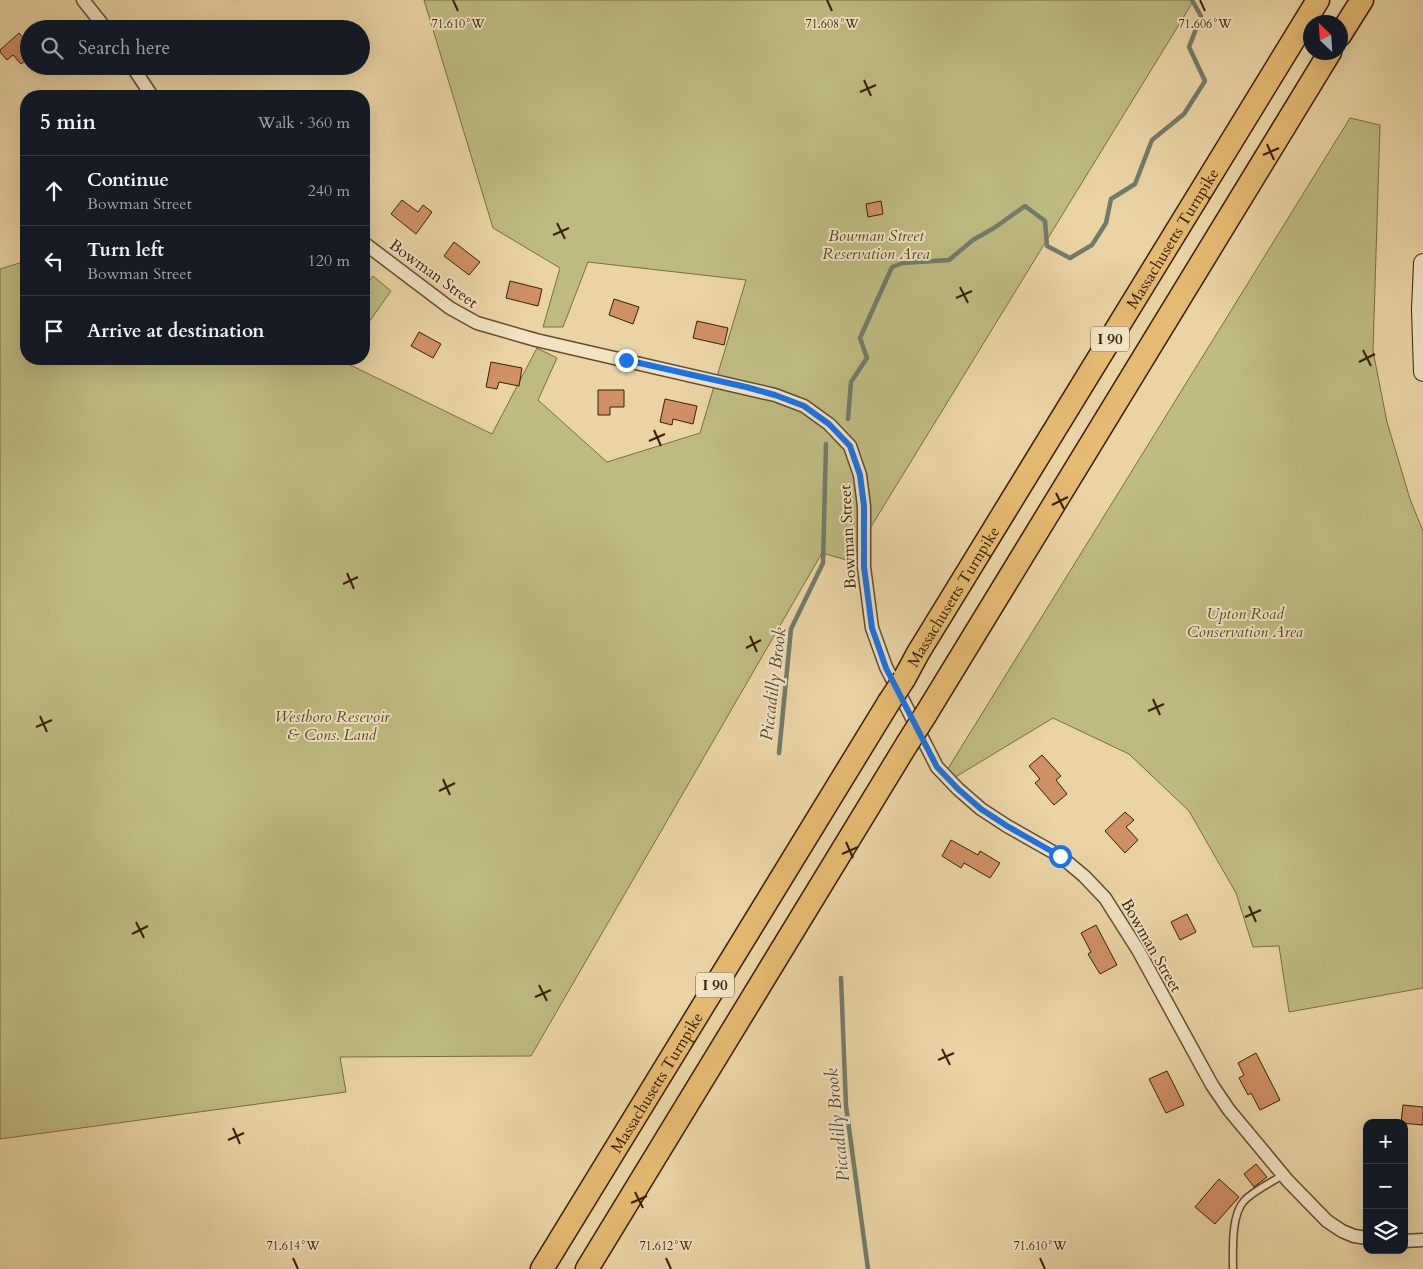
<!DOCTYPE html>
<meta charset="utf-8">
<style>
:root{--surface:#171b24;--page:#20242c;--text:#f1f3f6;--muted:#9ea1a6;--line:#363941}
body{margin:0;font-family:Cardo,serif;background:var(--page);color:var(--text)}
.controls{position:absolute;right:15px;bottom:15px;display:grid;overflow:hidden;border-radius:10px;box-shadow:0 5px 20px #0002}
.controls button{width:45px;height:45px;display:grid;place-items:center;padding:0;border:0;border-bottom:1px solid var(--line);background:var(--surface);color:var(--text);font:25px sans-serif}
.compass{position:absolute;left:1303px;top:15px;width:45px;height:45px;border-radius:50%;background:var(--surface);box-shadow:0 5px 20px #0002;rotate:335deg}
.stop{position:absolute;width:15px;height:15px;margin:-11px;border:4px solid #1a73e8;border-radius:50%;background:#fff}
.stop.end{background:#1a73e8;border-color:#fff;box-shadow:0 1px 5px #0008}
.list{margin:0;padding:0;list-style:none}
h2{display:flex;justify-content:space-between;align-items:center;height:65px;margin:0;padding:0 20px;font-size:21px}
h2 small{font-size:16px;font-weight:400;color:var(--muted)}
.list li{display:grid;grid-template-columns:32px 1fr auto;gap:15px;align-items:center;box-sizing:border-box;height:70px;padding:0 20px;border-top:1px solid var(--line)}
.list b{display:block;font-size:19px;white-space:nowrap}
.list p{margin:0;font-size:16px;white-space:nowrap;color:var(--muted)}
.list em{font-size:16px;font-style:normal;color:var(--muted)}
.icon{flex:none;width:28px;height:28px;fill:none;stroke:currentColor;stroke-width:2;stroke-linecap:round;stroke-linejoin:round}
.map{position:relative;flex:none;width:1423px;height:1269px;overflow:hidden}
.search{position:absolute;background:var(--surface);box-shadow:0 5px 20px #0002;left:20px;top:20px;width:350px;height:55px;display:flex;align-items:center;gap:12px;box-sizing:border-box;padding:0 18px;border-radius:28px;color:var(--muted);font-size:19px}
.panel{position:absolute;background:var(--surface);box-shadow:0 5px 20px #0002;left:20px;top:90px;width:350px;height:275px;border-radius:20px}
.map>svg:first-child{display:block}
.green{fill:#bebb81;stroke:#7a6e40}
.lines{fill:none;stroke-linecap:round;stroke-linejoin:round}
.stream{stroke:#727b69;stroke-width:4.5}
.building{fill:#d09066;stroke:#372000}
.service-casing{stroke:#644d29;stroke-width:9}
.minor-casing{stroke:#644d29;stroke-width:15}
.secondary-casing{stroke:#372000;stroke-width:20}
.motorway-casing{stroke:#372000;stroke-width:25}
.service{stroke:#f1e3c4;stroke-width:6}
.minor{stroke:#f1e3c4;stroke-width:12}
.secondary{stroke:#f1e3c4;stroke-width:18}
.motorway{stroke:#e5ba72;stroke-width:22}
.motorway-bridge-casing{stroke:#372000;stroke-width:25;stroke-linecap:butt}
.motorway-bridge{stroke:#e5ba72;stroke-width:22}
.route{stroke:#1a73e8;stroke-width:6}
.ticks{fill:none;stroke:#372000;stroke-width:2}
.labels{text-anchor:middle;stroke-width:4;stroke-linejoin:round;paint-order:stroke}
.shield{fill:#f1e3c4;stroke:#6f5a3b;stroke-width:1}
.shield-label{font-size:15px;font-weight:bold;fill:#372000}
.park-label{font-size:16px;font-style:italic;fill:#594720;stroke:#f1e3c4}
.street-label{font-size:16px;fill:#372000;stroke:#f1e3c4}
.water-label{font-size:18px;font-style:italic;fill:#554d35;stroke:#f1e3c4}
.ticks-label{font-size:12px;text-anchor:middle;fill:#372000;stroke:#f1e3c4;stroke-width:4;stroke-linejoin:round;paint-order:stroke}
</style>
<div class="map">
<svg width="1423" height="1269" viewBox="0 0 1423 1269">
<rect width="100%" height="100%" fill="#ead4a5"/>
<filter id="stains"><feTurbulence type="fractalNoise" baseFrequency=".004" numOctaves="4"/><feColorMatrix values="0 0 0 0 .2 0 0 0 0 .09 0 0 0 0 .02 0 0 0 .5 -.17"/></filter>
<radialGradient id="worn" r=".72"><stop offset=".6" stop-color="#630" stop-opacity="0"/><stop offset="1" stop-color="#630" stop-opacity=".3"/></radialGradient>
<g class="green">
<polygon points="424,0 1194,0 850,561 822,553 531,1056 340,1057 346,1092 0,1139 0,269 26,261 26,359 343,359 342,361 492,434 537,348 557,358 538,400 607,462 700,433 746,280 588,262 563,327 543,327 560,268 493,228"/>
<polygon points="1350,118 1380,125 1373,351 1387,422 1410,499 1423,531 1423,988 1289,1012 1279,946 1253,947 1236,893 1189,811 1129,754 1053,718 952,779 944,775"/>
<polygon points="373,276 391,291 364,329 364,288"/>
</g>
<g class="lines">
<g class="stream">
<polyline points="848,419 851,382 867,358 860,338 892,267 903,263 949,260 973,240 994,228 1025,206 1045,221 1047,246 1070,258 1092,245 1106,223 1111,199 1135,184 1152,140 1184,114 1205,81 1189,47 1201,16 1192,0"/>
<polyline points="779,753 791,629 823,563 826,444"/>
<polyline points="841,978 846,1106 868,1269"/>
</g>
</g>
<g class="building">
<polygon points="19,33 29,44 29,58 21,64 13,55 7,60 0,52 0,50"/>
<polygon points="402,200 418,212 423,205 432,212 416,234 391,214"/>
<polygon points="881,201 883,214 868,217 866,204"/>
<polygon points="454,242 480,262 469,275 444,256"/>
<polygon points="510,281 542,289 538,306 506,298"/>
<polygon points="614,299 639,307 633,324 609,315"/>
<polygon points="697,321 728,328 724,345 693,338"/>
<polygon points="419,332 441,344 433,358 411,346"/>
<polygon points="491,362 522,368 519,386 499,382 497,389 486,387"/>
<polygon points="598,390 624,390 624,407 610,407 610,415 598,415"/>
<polygon points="665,399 697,406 693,424 673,419 672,425 660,422"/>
<polygon points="1042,755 1061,776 1056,780 1067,794 1054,805 1035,783 1040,779 1029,766"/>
<polygon points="1125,812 1134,820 1126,827 1138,840 1125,853 1105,831"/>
<polygon points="951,840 978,855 980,851 1000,863 990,878 964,863 961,868 942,856"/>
<polygon points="1187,914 1196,932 1180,940 1171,922"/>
<polygon points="1096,925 1117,965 1100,974 1088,954 1091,952 1081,933"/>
<polygon points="1256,1053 1280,1100 1260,1110 1251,1093 1248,1095 1239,1078 1244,1075 1238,1063"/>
<polygon points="1167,1071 1184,1105 1166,1113 1149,1079"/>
<polygon points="1403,1105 1423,1107 1423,1125 1401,1123"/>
<polygon points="1256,1164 1267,1177 1254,1187 1244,1174"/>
<polygon points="1219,1179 1239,1197 1215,1224 1195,1207"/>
</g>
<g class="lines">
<defs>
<path id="service" d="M1233 1269C1233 1250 1231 1215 1244 1201 1253 1191 1272 1182 1283 1175"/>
<g id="minor">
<polyline points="83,0 106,29"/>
<polyline points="132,66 152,96"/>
<polyline points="364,243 450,308 477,323 536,340 775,395 804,406 829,424 850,446 860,475 864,506 864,567 872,628 886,667 937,767 958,789 981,809 1007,826 1060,856 1084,876 1105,898 1138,950 1212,1085 1229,1110 1288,1181 1327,1221 1342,1231 1354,1236 1367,1238"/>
<polyline points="1404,1241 1423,1240"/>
</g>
<polyline id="secondary" points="1423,263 1421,310 1423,372"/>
<g id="motorway">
<polyline points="1340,35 1362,0"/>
<path id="s1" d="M904 679 918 653 1318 0"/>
<polyline points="926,714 1330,52"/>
<path id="s2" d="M542 1269 889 702"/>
<polyline points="587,1269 907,744"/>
</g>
</defs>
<use href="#service" class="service-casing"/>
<use href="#minor" class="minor-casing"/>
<use href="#secondary" class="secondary-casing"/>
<use href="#motorway" class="motorway-casing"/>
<use href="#service" class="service"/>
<use href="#minor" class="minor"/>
<use href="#secondary" class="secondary"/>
<use href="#motorway" class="motorway"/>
<defs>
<g id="motorway-bridge">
<polyline points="889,702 904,679"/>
<polyline points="907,744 926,714"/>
</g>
</defs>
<use href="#motorway-bridge" class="motorway-bridge-casing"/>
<use href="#motorway-bridge" class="motorway-bridge"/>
</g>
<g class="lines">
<polyline class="route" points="626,360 746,387 775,395 804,406 829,424 850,446 860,475 864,506 864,567 872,628 886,668 937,767 958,789 981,809 1007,826 1060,856"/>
</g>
<path class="ticks" d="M453 0 458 11M827 0 832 11M1200 0 1205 11M864 80 871 96M860 92 876 85M1267 144 1274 160M1263 155 1279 148M557 223 565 239M553 235 569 228M960 287 968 303M956 298 972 291M1363 350 1371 366M1359 362 1375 354M654 430 661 446M649 441 665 434M1056 493 1064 509M1052 505 1068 497M347 573 354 589M343 584 358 577M750 636 757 652M746 648 761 640M1153 699 1160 715M1148 711 1164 704M40 716 47 732M36 727 52 720M443 779 450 795M439 791 455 783M846 842 853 858M842 854 858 847M1249 906 1256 922M1245 917 1261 910M136 922 144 938M132 934 148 926M539 985 547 1001M535 997 551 990M942 1049 950 1065M938 1060 954 1053M233 1128 240 1144M228 1140 244 1133M635 1192 643 1208M631 1203 647 1196M293 1258 298 1269M666 1258 671 1269M1040 1258 1045 1269"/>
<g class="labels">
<g class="shield">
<rect x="1091" y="326.5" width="38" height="25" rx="4"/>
<rect x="696" y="972.5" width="38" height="25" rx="4"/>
</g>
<g class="shield-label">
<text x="1110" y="344">I 90</text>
<text x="715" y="990">I 90</text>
</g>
<g class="park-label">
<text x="876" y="241">Bowman Street<tspan x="876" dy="18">Reservation Area</tspan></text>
<text x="1245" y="619">Upton Road<tspan x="1245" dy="18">Conservation Area</tspan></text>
<text x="332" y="722">Westboro Resevoir<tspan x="332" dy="18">&amp; Cons. Land</tspan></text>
</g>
<g class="street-label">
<text dy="6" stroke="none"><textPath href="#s1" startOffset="516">Massachusetts Turnpike</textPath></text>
<text transform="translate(434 273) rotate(36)" y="6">Bowman Street</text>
<text transform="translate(847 537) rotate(-93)" y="6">Bowman Street</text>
<text dy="6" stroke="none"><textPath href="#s1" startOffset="96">Massachusetts Turnpike</textPath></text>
<text transform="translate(1152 945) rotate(60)" y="6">Bowman Street</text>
<text dy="6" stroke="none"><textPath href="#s2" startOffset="219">Massachusetts Turnpike</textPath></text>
</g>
<g class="water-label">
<text transform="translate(773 684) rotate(-83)" y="6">Piccadilly Brook</text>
<text transform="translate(837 1125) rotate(-96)" y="6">Piccadilly Brook</text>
</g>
</g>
<g class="ticks-label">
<text x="458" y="28">71.610°W</text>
<text x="832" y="28">71.608°W</text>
<text x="1205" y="28">71.606°W</text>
<text x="293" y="1250">71.614°W</text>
<text x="666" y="1250">71.612°W</text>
<text x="1040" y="1250">71.610°W</text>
</g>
<rect width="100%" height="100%" filter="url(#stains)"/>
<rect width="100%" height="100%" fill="url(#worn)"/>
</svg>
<div class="controls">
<button>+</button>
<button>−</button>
<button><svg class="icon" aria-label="layers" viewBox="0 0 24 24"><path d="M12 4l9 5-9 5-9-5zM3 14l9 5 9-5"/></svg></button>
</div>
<svg class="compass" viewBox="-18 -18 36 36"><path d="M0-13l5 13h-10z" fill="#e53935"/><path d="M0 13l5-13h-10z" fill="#9ea1a6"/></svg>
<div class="stop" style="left:1060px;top:856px"></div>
<div class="stop end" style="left:626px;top:360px"></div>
<div class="search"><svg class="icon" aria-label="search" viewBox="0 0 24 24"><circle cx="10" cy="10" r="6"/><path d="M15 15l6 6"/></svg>Search here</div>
<section class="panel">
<h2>5 min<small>Walk · 360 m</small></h2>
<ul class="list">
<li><svg class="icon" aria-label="ahead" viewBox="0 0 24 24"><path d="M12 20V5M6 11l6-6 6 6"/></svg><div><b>Continue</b><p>Bowman Street</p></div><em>240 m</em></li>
<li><svg class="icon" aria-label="left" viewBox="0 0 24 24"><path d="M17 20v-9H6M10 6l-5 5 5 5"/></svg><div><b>Turn left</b><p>Bowman Street</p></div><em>120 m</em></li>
<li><svg class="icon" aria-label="arrive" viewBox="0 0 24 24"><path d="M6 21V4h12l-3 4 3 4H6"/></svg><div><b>Arrive at destination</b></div></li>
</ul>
</section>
</div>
